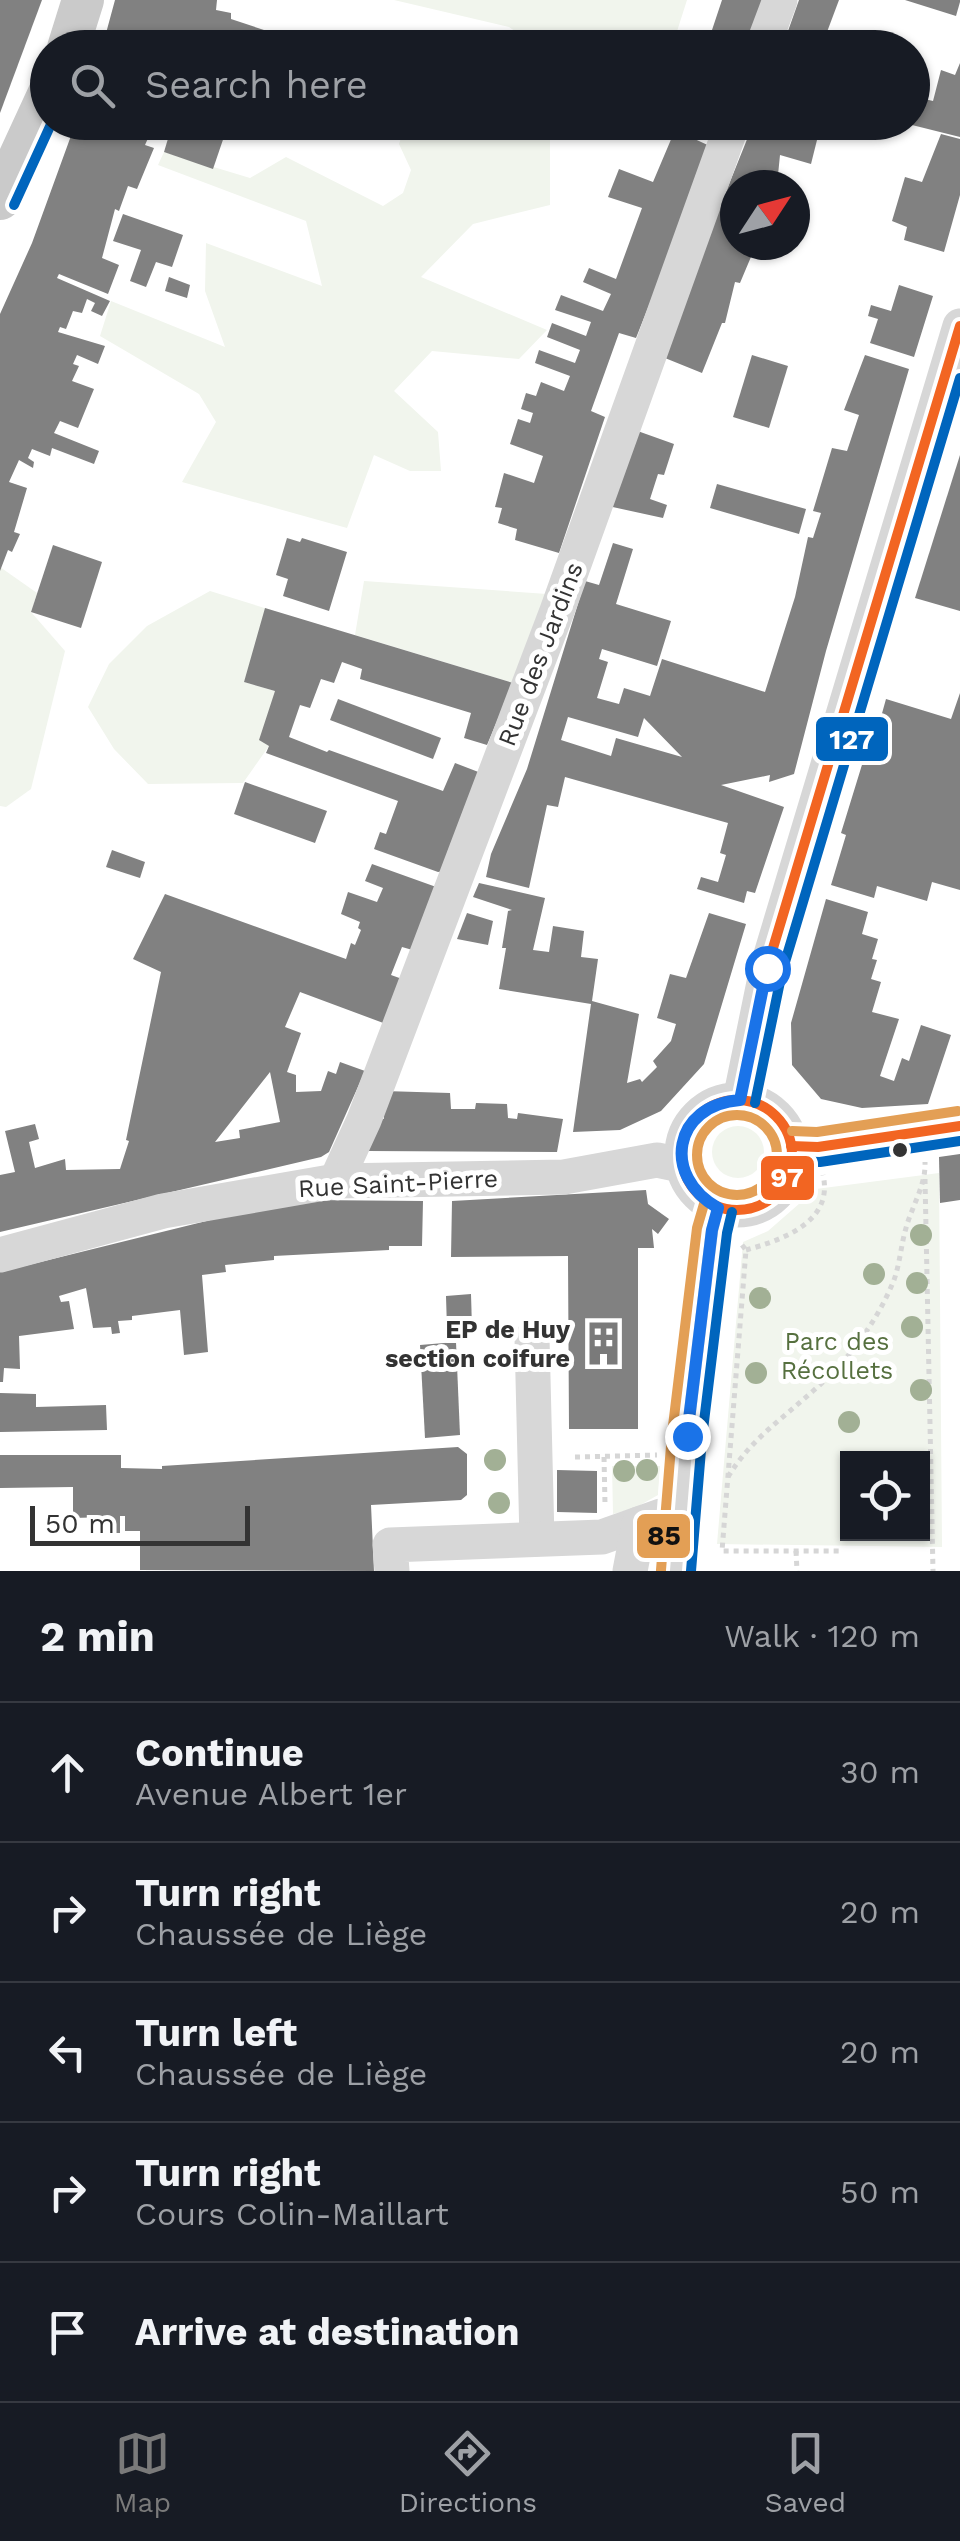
<!DOCTYPE html>
<meta charset="utf-8">
<style>
:root{--surface:#171b24;--page:#242831;--text:#f1f3f6;--muted:#9ea1a6;--line:#363941;--accent:#7a7a7a}
body{margin:0;font-family:"Work Sans",sans-serif;background:var(--page);color:var(--text)}
.controls{position:absolute;right:30px;bottom:30px;display:grid;overflow:hidden;border-radius:0px;box-shadow:0 2px 8px #0004}
.controls button{width:90px;height:90px;display:grid;place-items:center;padding:0;border:0;border-bottom:2px solid var(--line);background:var(--surface);color:var(--text);font:50px sans-serif}
.compass{position:absolute;left:720px;top:170px;width:90px;height:90px;border-radius:50%;background:var(--surface);box-shadow:0 2px 8px #0004;rotate:54deg}
.scale{position:absolute;left:30px;bottom:25px;width:220px;box-sizing:border-box;padding-left:10px;border:5px solid #333;border-top:0;font-size:28px;line-height:35px;white-space:nowrap;color:#333;-webkit-text-stroke:8px #fff;paint-order:stroke}
.stop{position:absolute;width:30px;height:30px;margin:-22px;border:8px solid #1a73e8;border-radius:50%;background:#fff}
.stop.end{background:#1a73e8;border-color:#fff;box-shadow:0 2px 10px #0008}
.list{margin:0;padding:0;list-style:none}
h2{display:flex;justify-content:space-between;align-items:center;height:130px;margin:0;padding:0 40px;font-size:42px}
h2 small{font-size:32px;font-weight:400;color:var(--muted)}
.list li{display:grid;grid-template-columns:65px 1fr auto;gap:30px;align-items:center;box-sizing:border-box;height:140px;padding:0 40px;border-top:2px solid var(--line)}
.list b{display:block;font-size:38px;white-space:nowrap}
.list p{margin:0;font-size:32px;white-space:nowrap;color:var(--muted)}
.list em{font-size:32px;font-style:normal;color:var(--muted)}
.icon{flex:none;width:55px;height:55px;fill:none;stroke:currentColor;stroke-width:2;stroke-linecap:round;stroke-linejoin:round}
.map{position:relative;flex:none;width:960px;height:1571px;overflow:hidden}
.search{position:absolute;background:var(--surface);box-shadow:0 2px 8px #0004;left:30px;right:30px;top:30px;height:110px;display:flex;align-items:center;gap:25px;box-sizing:border-box;padding:0 35px;border-radius:55px;color:var(--muted);font-size:38px}
.sheet{height:830px;background:var(--surface)}
nav{display:flex;justify-content:space-around;align-items:center;box-sizing:border-box;height:140px;border-top:2px solid var(--line);background:var(--surface);font-size:28px;color:var(--muted)}
nav a{display:grid;justify-items:center;gap:5px}
nav .on{color:var(--accent)}
.map>svg:first-child{display:block}
.green{fill:#f1f5ed;fill-rule:evenodd}
.building{fill:#818181;fill-rule:evenodd}
.lines{fill:none;stroke-linecap:round;stroke-linejoin:round}
.path{stroke:#d6d6d6;stroke-width:5;stroke-dasharray:5 5;stroke-linecap:butt}
.minor{stroke:#d7d7d7;stroke-width:35}
.major{stroke:#cacaca;stroke-width:42}
.bus-1-casing{stroke:#fff;stroke-width:18}
.bus-2-casing{stroke:#fff;stroke-width:18}
.bus-3-casing{stroke:#fff;stroke-width:18}
.bus-1{stroke:#f26522;stroke-width:10}
.bus-2{stroke:#0065bd;stroke-width:10}
.bus-3{stroke:#e39f55;stroke-width:10}
.tree{fill:#a2b095}
.route{stroke:#1a73e8;stroke-width:12}
.bus-dot{fill:#333;stroke:#fff;stroke-width:4}
.labels{text-anchor:middle;stroke-width:10;stroke-linejoin:round;paint-order:stroke}
.street-label{font-size:25px;fill:#333;stroke:#fff}
.poi-label{font-size:25px;font-weight:bold;fill:#333;stroke:#fff;text-anchor:end}
.park-label{font-size:25px;fill:#56703f;stroke:#fff}
.line-badge{stroke:#fff;stroke-width:4}
.badge-label{font-size:28px;text-anchor:middle;font-weight:bold;fill:#fff}
.pale-badge-label{font-size:28px;text-anchor:middle;font-weight:bold;fill:#111}
</style>
<div class="map">
<svg width="960" height="1571" viewBox="0 0 960 1571">
<rect width="100%" height="100%" fill="#fff"/>
<g class="green">
<polygon points="394,0 687,0 672,47 538,47 509,27"/>
<polygon points="547,122 550,125 550,205 473,224 421,277 547,330 519,359 432,351 394,391 438,432 441,471 410,471 374,455 347,528 182,482 216,422 199,394 100,336 111,301 225,347 205,291 206,243 322,286 306,221 158,165 164,152 250,178 286,157 383,206 403,193 411,170 399,144 406,123"/>
<polygon points="0,567 37,593 31,612 65,651 31,789 6,807 0,806"/>
<polygon points="364,581 547,594 513,683 355,635"/>
<polygon points="210,591 271,610 244,682 275,691 269,746 243,783 148,784 114,749 88,707 109,664 147,626"/>
<circle cx="738" cy="1152" r="26"/>
<path d="M939 1173 942 1547 717 1544 743 1242 768 1231 816 1189ZM848 1458H922V1534H848Z"/>
<polygon points="612,1466 660,1466 658,1495 635,1508 613,1514"/>
</g>
<g class="building">
<polygon points="0,0 42,0 0,113"/>
<polygon points="115,0 217,0 216,10 231,13 231,19 267,31 263,43 228,33 225,48 102,48"/>
<polygon points="722,0 765,0 749,48 713,48 708,42"/>
<polygon points="799,0 839,0 821,48 782,48"/>
<polygon points="905,0 960,0 960,2 956,16"/>
<polygon points="960,63 960,137 912,125 912,96 933,101 941,70 955,75"/>
<polygon points="76,122 138,122 135,130 149,136 145,145 154,148 137,189 128,186 119,211 115,209 102,258 119,265 108,294 59,274 57,278 110,301 102,316 91,311 95,303 87,299 82,313 73,311 66,329 60,327 58,332 105,346 98,364 77,355 73,364 79,366 72,381 94,389 78,428 60,421 54,433 99,451 94,464 52,448 50,456 32,449 28,458 34,462 33,468 19,460 9,482 27,488 14,532 20,534 12,552 8,550 0,571 0,314 32,243"/>
<polygon points="173,122 229,122 213,169 164,152"/>
<polygon points="686,122 721,122 716,137"/>
<polygon points="754,122 817,122 812,139 817,140 811,164 780,155 777,185 735,185 735,245 756,245 740,283 735,282 725,323 722,323 702,373 660,356"/>
<polygon points="675,130 712,147 636,338 619,333 591,411 605,417 559,553 515,540 517,529 498,523 502,508 495,507 504,473 534,483 543,456 510,444 518,419 530,423 533,413 521,409 526,393 536,396 541,382 564,391 570,376 535,363 539,350 575,363 580,350 547,337 552,323 586,336 591,322 555,310 561,295 603,311 611,294 583,282 589,268 616,279 642,208 608,197 619,169 653,182"/>
<polygon points="941,134 960,139 960,195 944,252 904,240 907,227 892,221 905,177 922,182"/>
<polygon points="123,214 183,235 172,267 156,262 146,287 130,281 141,250 113,241"/>
<polygon points="169,277 190,285 187,298 165,291"/>
<polygon points="899,285 933,296 914,357 870,343 878,319 868,316 871,305 891,311"/>
<polygon points="752,355 788,366 769,428 733,417"/>
<path d="M865 355 909 369 826 651 794 774 769 782 770 775 721 785 784 807 755 893 747 891 744 903 697 889 701 877 718 882 726 855 720 853 728 823 565 777 558 807 547 805 529 888 486 877 491 854 527 769 585 581 599 585 613 543 633 549 616 604 671 621 657 666 602 649 599 659 608 662 597 698 619 704 624 688 650 696 662 659 765 692 795 597 808 537 813 538 821 513 813 511 832 448 847 451 859 415 844 410ZM568 717 638 737 644 718 682 757 616 738 611 756 561 740Z"/>
<polygon points="632,429 674,444 664,475 658,474 650,499 667,505 663,518 608,506"/>
<polygon points="960,455 960,611 915,598"/>
<polygon points="717,484 806,509 799,534 710,508"/>
<polygon points="287,538 300,542 302,538 347,552 329,611 283,596 288,579 276,575"/>
<polygon points="53,545 102,562 81,628 31,612"/>
<polygon points="265,608 513,683 487,745 464,738 471,713 360,679 362,669 342,662 334,683 321,679 310,708 300,705 289,737 327,752 329,750 443,791 455,763 481,773 445,871 438,872 374,849 380,832 386,834 398,801 266,753 269,746 259,740 275,691 244,682"/>
<polygon points="960,693 960,890 932,882 927,901 877,886 874,898 831,885 846,835 841,833 877,716 881,717 886,699 951,719"/>
<polygon points="338,699 441,738 433,759 330,720"/>
<polygon points="245,782 327,811 315,843 234,814"/>
<polygon points="112,850 145,862 140,878 106,867"/>
<path d="M372 864 439 888 416 951 402 947 391 975 405 980 386 1024 300 992 285 1027 301 1033 287 1072 296 1075V1092L321 1091 328 1071 336 1074 340 1062 365 1071 329 1152 321 1157 0 1232V1175L15 1172 5 1131 35 1124 39 1139 29 1142 35 1168 65 1159 66 1170 120 1169 129 1141 126 1140 161 972 133 959 165 894 346 959 351 943 355 945 361 930 358 928 360 922 341 914 348 892 377 902 383 888 365 881ZM270 1072 280 1122 239 1130 240 1138 215 1142Z"/>
<polygon points="479,883 545,898 533,950 549,952 553,926 584,931 581,957 598,959 592,1001 639,1014 627,1083 640,1079 642,1082 657,1067 653,1061 671,1041 676,1024 657,1018 670,974 686,978 709,913 746,924 704,1064 661,1111 620,1130 573,1132 591,1004 499,989 506,948 502,948 508,911 512,910 473,897"/>
<polygon points="826,899 868,912 862,934 878,939 872,959 877,960 871,979 881,982 872,1012 899,1019 880,1076 894,1081 902,1058 909,1061 921,1025 951,1035 928,1104 862,1108 821,1099 792,1065 791,1023"/>
<polygon points="467,913 493,921 488,945 457,939"/>
<polygon points="384,1091 450,1093 451,1109 475,1109 476,1103 507,1104 508,1118 517,1119 518,1113 563,1119 557,1152 368,1151 375,1116 384,1119"/>
<polygon points="960,1154 960,1200 940,1203 939,1157"/>
<polygon points="646,1190 648,1204 669,1219 658,1234 652,1229 654,1248 638,1248 638,1429 569,1429 568,1256 451,1257 452,1201"/>
<polygon points="310,1200 423,1201 422,1246 389,1246 389,1250 274,1256 274,1260 225,1265 226,1272 202,1275 208,1352 184,1355 180,1310 132,1316 132,1320 118,1321 120,1333 112,1334 111,1327 93,1328 86,1288 59,1296 61,1302 69,1301 74,1329 19,1336 20,1369 4,1368 3,1382 0,1382 0,1272 271,1205"/>
<polygon points="471,1294 472,1328 447,1329 446,1296"/>
<polygon points="456,1342 460,1435 425,1438 420,1345"/>
<polygon points="0,1393 36,1394 36,1407 106,1405 107,1430 0,1432"/>
<polygon points="458,1447 467,1454 467,1495 461,1500 371,1505 374,1571 140,1570 140,1531 125,1531 125,1516 120,1516 120,1533 109,1533 109,1517 73,1518 73,1487 0,1488 0,1455 121,1455 121,1468 162,1469 162,1466"/>
<polygon points="557,1470 597,1471 597,1513 557,1512"/>
</g>
<g class="lines">
<g class="path">
<polyline points="925,1179 933,1571"/>
<polyline points="742,1245 746,1250 722,1551 841,1551"/>
<path d="M746 1250C782 1240 834 1222 823 1175"/>
<polyline points="575,1457 657,1455"/>
<polyline points="604,1457 605,1504"/>
<path d="M728 1477C750 1440 782 1419 813 1391 848 1361 877 1322 894 1280 900 1263 901 1245 906 1228 912 1206 926 1185 925 1162"/>
<polyline points="796,1551 797,1571"/>
</g>
<g class="minor">
<polyline points="762,48 780,0"/>
<circle cx="737" cy="1155" r="55"/>
<polyline points="740,1100 767,968 960,326"/>
<polyline points="791,1146 818,1147 960,1126"/>
<polyline points="336,1181 364,1120 557,611 733,122"/>
<polyline points="0,1255 163,1211 336,1181 564,1177 657,1160 681,1165"/>
<polyline points="532,1338 537,1539"/>
<polyline points="392,1571 390,1545 602,1537 661,1516 679,1517"/>
<polyline points="630,1571 639,1524"/>
<polyline points="676,1571 687,1436 712,1230 718,1208"/>
</g>
<g class="major">
<polyline points="68,48 83,0"/>
<polyline points="0,199 48,95"/>
</g>
<defs>
<g id="bus-1">
<circle cx="737" cy="1155" r="55"/>
<polyline points="740,1100 767,968 960,326"/>
<polyline points="791,1146 818,1147 960,1126"/>
</g>
<g id="bus-2">
<polyline points="14,205 52,122"/>
<polyline points="755,1103 782,972 960,378"/>
<polyline points="790,1161 820,1162 960,1141"/>
<polyline points="691,1571 702,1438 727,1233 732,1212"/>
</g>
<g id="bus-3">
<circle cx="737" cy="1155" r="40"/>
<polyline points="792,1131 817,1132 958,1111"/>
<polyline points="661,1570 672,1434 697,1228 704,1204"/>
</g>
</defs>
<use href="#bus-1" class="bus-1-casing"/>
<use href="#bus-2" class="bus-2-casing"/>
<use href="#bus-3" class="bus-3-casing"/>
<use href="#bus-1" class="bus-1"/>
<use href="#bus-2" class="bus-2"/>
<use href="#bus-3" class="bus-3"/>
</g>
<g class="tree">
<circle cx="921" cy="1235" r="11"/>
<circle cx="874" cy="1274" r="11"/>
<circle cx="917" cy="1283" r="11"/>
<circle cx="760" cy="1298" r="11"/>
<circle cx="912" cy="1327" r="11"/>
<circle cx="756" cy="1373" r="11"/>
<circle cx="921" cy="1390" r="11"/>
<circle cx="849" cy="1422" r="11"/>
<circle cx="495" cy="1460" r="11"/>
<circle cx="647" cy="1470" r="11"/>
<circle cx="624" cy="1471" r="11"/>
<circle cx="499" cy="1503" r="11"/>
</g>
<g class="lines">
<path class="route" d="M687 1436 712 1230 718 1208C661 1176 673 1105 740 1100L767 968"/>
</g>
<defs>
<symbol id="building-bare" viewBox="-9 -9 18 18"><path d="M-4-6H4V6H1V3H-1V6H-4ZM-2.5-4.3h1.7v1.8h-1.7ZM.8-4.3h1.7v1.8H.8ZM-2.5-1h1.7V.8h-1.7ZM.8-1h1.7V.8H.8Z" fill="#7a7a7a" stroke="#fff" stroke-width="2.5" paint-order="stroke"/></symbol>
</defs>
<g fill-rule="evenodd">
<use href="#building-bare" x="572" y="1312" width="63" height="63"/>
</g>
<circle class="bus-dot" cx="900" cy="1150" r="9"/>
<g class="labels">
<g class="street-label">
<text transform="translate(540 654) rotate(-69)" y="9">Rue des Jardins</text>
<text transform="translate(398 1183) rotate(-3)" y="9">Rue Saint-Pierre</text>
</g>
<g class="poi-label">
<text x="570" y="1338">EP de Huy<tspan x="570" dy="29">section coifure</tspan></text>
</g>
<g class="park-label">
<text x="837" y="1350">Parc des<tspan x="837" dy="29">Récollets</tspan></text>
</g>
</g>
<g class="line-badge">
<rect x="814" y="715" width="76" height="48" rx="10" fill="#0065bd"/>
<rect x="759" y="1154" width="57" height="48" rx="10" fill="#f26522"/>
<rect x="635" y="1512" width="57" height="48" rx="10" fill="#e39f55"/>
</g>
<g class="badge-label">
<text x="852" y="749">127</text>
<text x="787" y="1187">97</text>
</g>
<g class="pale-badge-label">
<text x="664" y="1545">85</text>
</g>
</svg>
<div class="controls">
<button><svg class="icon" aria-label="locate" viewBox="0 0 24 24"><circle cx="12" cy="12" r="6"/><path d="M12 2v4M12 18v4M2 12h4M18 12h4"/></svg></button>
</div>
<svg class="compass" viewBox="-18 -18 36 36"><path d="M0-13l5 13h-10z" fill="#e53935"/><path d="M0 13l5-13h-10z" fill="#9ea1a6"/></svg>
<div class="scale">50 m</div>
<div class="stop" style="left:767px;top:968px"></div>
<div class="stop end" style="left:687px;top:1436px"></div>
<div class="search"><svg class="icon" aria-label="search" viewBox="0 0 24 24"><circle cx="10" cy="10" r="6"/><path d="M15 15l6 6"/></svg>Search here</div>
</div>
<section class="sheet">
<h2>2 min<small>Walk · 120 m</small></h2>
<ul class="list">
<li><svg class="icon" aria-label="ahead" viewBox="0 0 24 24"><path d="M12 20V5M6 11l6-6 6 6"/></svg><div><b>Continue</b><p>Avenue Albert 1er</p></div><em>30 m</em></li>
<li><svg class="icon" aria-label="right" viewBox="0 0 24 24"><path d="M7 20v-9h11M14 6l5 5-5 5"/></svg><div><b>Turn right</b><p>Chaussée de Liège</p></div><em>20 m</em></li>
<li><svg class="icon" aria-label="left" viewBox="0 0 24 24"><path d="M17 20v-9H6M10 6l-5 5 5 5"/></svg><div><b>Turn left</b><p>Chaussée de Liège</p></div><em>20 m</em></li>
<li><svg class="icon" aria-label="right" viewBox="0 0 24 24"><path d="M7 20v-9h11M14 6l5 5-5 5"/></svg><div><b>Turn right</b><p>Cours Colin-Maillart</p></div><em>50 m</em></li>
<li><svg class="icon" aria-label="arrive" viewBox="0 0 24 24"><path d="M6 21V4h12l-3 4 3 4H6"/></svg><div><b>Arrive at destination</b></div></li>
</ul>
</section>
<nav>
<a class="on"><svg class="icon" aria-label="map" viewBox="0 0 24 24"><path d="M3 6l6-2 6 2 6-2v14l-6 2-6-2-6 2zM9 4v14M15 6v14"/></svg>Map</a>
<a><svg class="icon" aria-label="directions" viewBox="0 0 24 24"><path d="M12 3l9 9-9 9-9-9zM9 14v-3h6M13 9l2 2-2 2"/></svg>Directions</a>
<a><svg class="icon" aria-label="saved" viewBox="0 0 24 24"><path d="M7 4h10v16l-5-4-5 4z"/></svg>Saved</a>
</nav>
